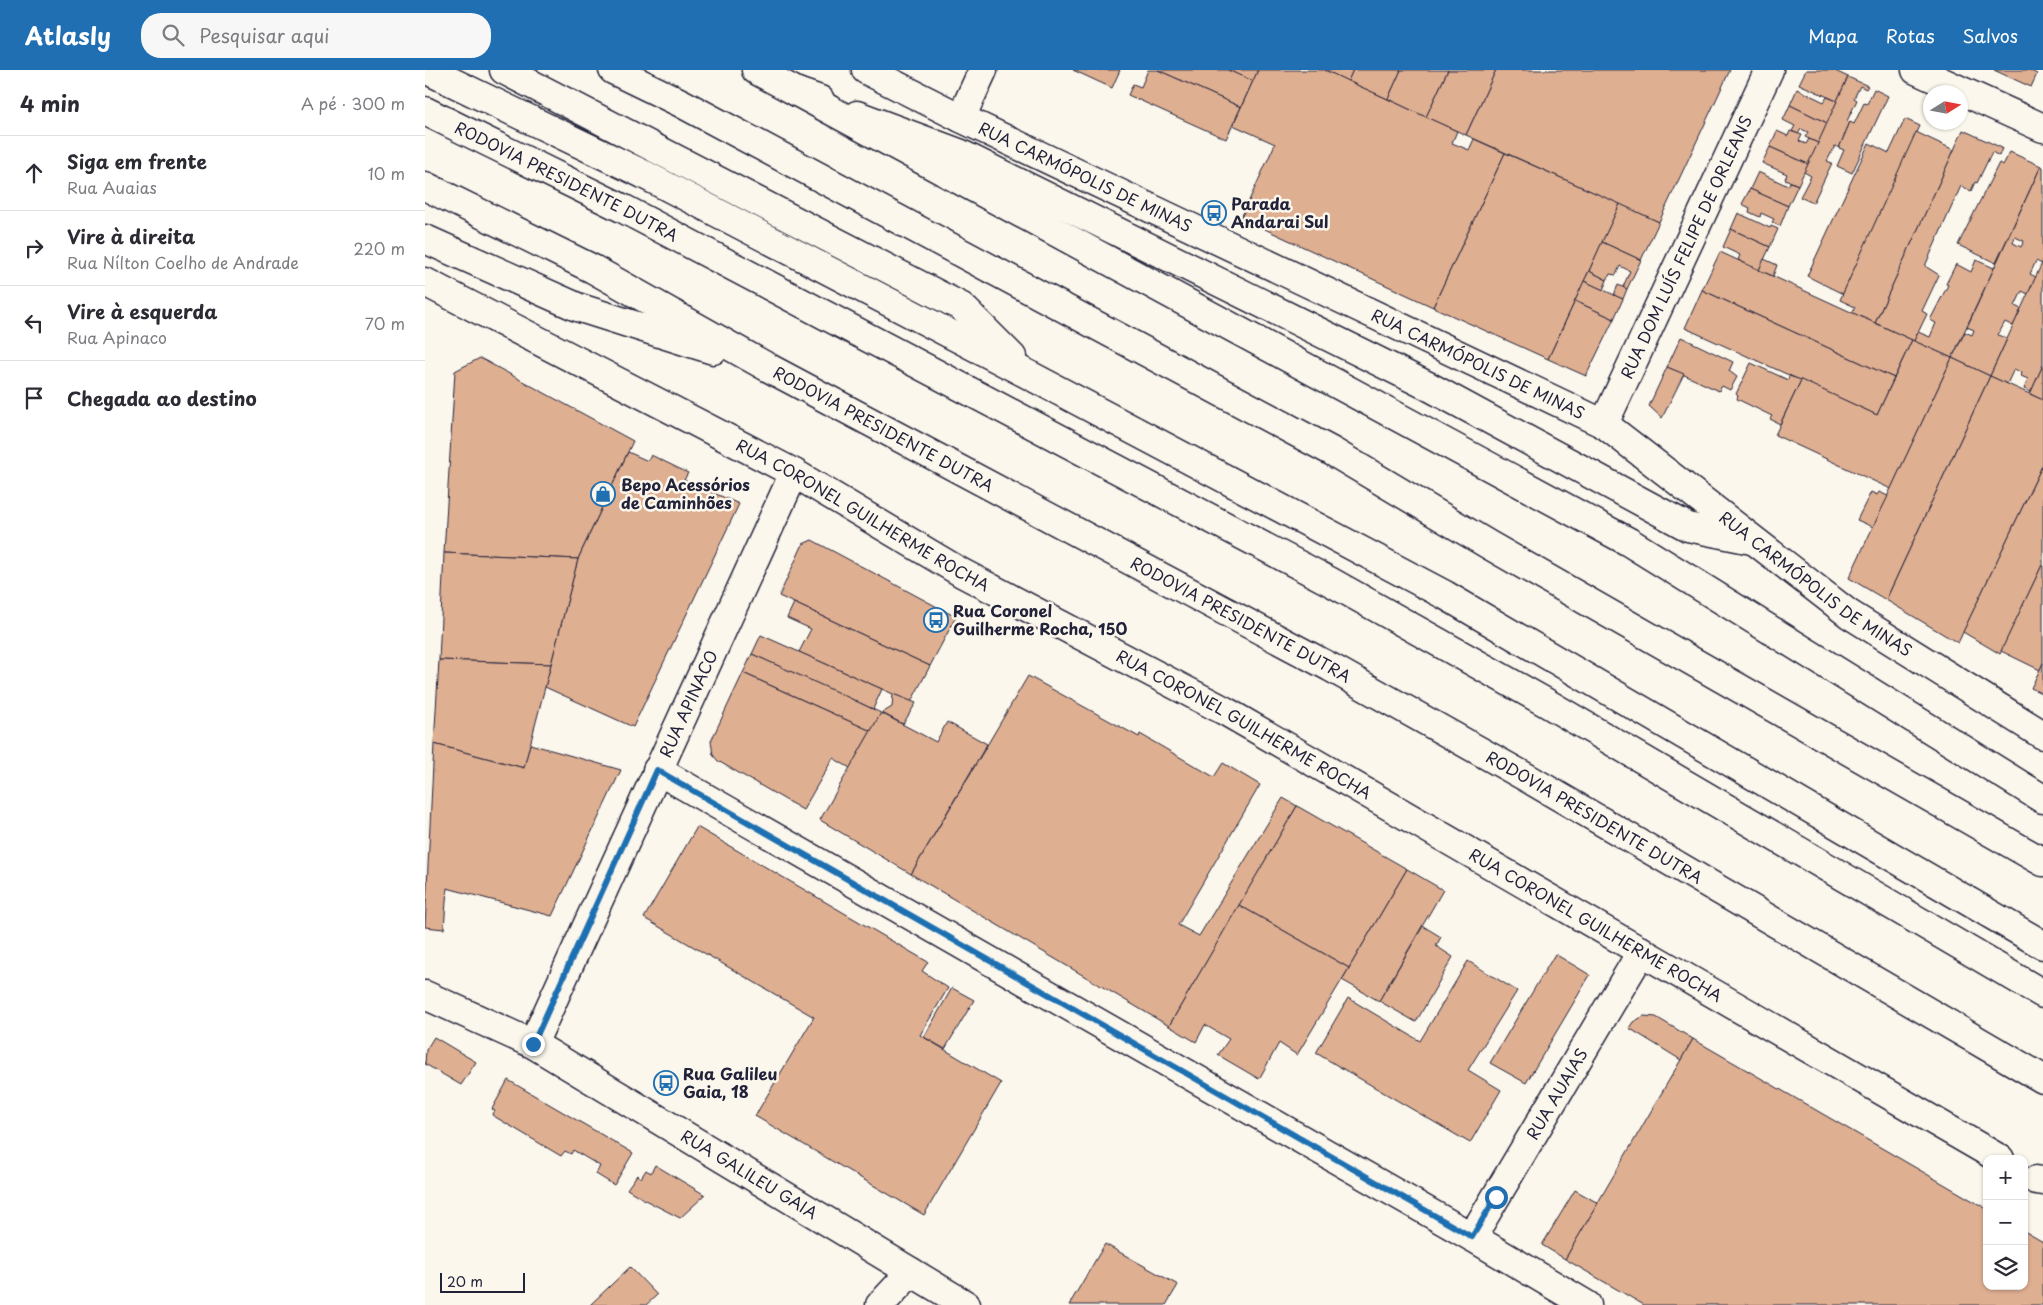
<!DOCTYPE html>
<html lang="pt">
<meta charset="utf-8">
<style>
:root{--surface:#fff;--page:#f7f7f7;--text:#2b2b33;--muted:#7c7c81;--line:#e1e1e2;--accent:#1f6fb2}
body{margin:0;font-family:"Playpen Sans",sans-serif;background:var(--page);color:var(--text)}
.controls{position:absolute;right:15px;bottom:15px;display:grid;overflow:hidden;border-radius:10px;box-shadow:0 1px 4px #0004}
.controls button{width:45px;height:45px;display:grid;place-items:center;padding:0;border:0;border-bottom:1px solid var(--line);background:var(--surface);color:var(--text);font:25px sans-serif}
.compass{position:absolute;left:1498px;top:15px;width:45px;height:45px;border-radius:50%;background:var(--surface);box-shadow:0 1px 4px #0004;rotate:79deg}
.scale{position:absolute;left:15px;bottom:12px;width:85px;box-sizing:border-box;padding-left:5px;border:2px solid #22223b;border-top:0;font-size:14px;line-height:18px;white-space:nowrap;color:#22223b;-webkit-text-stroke:4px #fbf7ec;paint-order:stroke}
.stop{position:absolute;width:15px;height:15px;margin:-11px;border:4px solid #1f6fb2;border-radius:50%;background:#fff}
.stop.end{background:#1f6fb2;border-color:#fff;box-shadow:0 1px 5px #0008}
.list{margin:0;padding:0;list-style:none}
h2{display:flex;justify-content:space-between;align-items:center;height:65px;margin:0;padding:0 20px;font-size:21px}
h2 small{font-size:16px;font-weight:400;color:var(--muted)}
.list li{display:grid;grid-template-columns:32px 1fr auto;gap:15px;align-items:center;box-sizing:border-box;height:75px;padding:0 20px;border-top:1px solid var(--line)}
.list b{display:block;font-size:19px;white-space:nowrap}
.list p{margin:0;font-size:16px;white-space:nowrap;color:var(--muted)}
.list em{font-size:16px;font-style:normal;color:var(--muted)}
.icon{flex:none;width:28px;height:28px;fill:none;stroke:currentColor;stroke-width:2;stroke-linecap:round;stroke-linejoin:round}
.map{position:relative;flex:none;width:1618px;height:1235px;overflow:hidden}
header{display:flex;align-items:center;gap:30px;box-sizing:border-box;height:70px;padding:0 25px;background:var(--accent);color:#fff}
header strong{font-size:24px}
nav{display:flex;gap:28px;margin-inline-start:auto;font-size:18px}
.search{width:350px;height:45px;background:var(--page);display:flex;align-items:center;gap:12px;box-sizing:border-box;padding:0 18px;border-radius:20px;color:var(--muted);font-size:19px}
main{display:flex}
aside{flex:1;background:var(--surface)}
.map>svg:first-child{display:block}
.building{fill:#dfaf91;stroke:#22223b;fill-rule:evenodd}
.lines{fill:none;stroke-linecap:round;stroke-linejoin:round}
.minor-casing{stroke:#22223b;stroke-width:31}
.tertiary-casing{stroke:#22223b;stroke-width:31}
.secondary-casing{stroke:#22223b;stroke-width:31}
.trunk-casing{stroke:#22223b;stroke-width:31}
.motorway-casing{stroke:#22223b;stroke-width:31}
.minor{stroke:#fbf7ec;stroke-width:28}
.tertiary{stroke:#fbf7ec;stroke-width:28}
.secondary{stroke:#fbf7ec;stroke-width:28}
.trunk{stroke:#fbf7ec;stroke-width:28}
.motorway{stroke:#fbf7ec;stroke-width:28}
.route{stroke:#1f6fb2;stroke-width:6}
.labels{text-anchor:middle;stroke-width:5;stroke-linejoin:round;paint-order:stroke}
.street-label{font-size:16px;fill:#22223b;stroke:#fbf7ec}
.poi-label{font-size:16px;font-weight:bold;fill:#22223b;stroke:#fbf7ec;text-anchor:start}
</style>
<header>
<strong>Atlasly</strong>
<div class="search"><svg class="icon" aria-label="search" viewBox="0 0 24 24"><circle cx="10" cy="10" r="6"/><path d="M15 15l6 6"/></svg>Pesquisar aqui</div>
<nav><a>Mapa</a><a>Rotas</a><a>Salvos</a></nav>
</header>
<main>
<aside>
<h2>4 min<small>A pé · 300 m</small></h2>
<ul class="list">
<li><svg class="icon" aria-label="ahead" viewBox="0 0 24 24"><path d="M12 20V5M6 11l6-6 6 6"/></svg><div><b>Siga em frente</b><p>Rua Auaias</p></div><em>10 m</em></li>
<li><svg class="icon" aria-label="right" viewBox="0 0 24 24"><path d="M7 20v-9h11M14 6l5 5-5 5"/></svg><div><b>Vire à direita</b><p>Rua Nílton Coelho de Andrade</p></div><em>220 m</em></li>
<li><svg class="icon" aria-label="left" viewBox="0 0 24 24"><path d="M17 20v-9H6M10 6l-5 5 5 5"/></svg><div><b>Vire à esquerda</b><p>Rua Apinaco</p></div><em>70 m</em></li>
<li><svg class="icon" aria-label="arrive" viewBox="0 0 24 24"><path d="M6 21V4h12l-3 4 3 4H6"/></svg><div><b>Chegada ao destino</b></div></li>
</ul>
</aside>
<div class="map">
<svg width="1618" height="1235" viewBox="0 0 1618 1235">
<rect width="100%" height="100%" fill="#fbf7ec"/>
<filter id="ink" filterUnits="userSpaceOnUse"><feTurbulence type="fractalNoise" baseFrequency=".02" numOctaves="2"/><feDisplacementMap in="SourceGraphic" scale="10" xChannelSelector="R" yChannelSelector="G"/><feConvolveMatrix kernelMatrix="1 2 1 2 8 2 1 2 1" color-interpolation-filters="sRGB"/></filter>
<g filter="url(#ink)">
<g class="building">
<polygon points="648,0 695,0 687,18"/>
<polygon points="723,0 733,0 816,37 801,69 703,25 708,14 716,17"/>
<polygon points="733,0 803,0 828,11 816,37"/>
<polygon points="803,0 833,0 828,11"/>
<polygon points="833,0 900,0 1032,61 1027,73 1044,80 1049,69 1080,83 1008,237 816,148 850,74 808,55"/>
<polygon points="900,0 928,0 923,11"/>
<polygon points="928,0 976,0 963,29 923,11"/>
<polygon points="976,0 1023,0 1001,47 963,29"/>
<polygon points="1023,0 1071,0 1041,65 1001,47"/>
<polygon points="1071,0 1305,0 1234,152 1041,65"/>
<polygon points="1381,0 1408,0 1423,7 1412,31 1374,14"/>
<polygon points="1569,0 1604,0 1612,4 1606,17"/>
<polygon points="1423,7 1443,16 1441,19 1435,16 1429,28 1432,30 1422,51 1425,52 1414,78 1410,76 1402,91 1407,93 1388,133 1375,127 1386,106 1379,102"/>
<polygon points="1372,19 1399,32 1402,27 1412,31 1402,53 1365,35"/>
<polygon points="1449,19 1463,26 1427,103 1412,96 1419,80 1414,78 1425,52 1429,54 1439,33 1442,34"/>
<polygon points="1365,35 1402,53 1393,73 1380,67 1383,62 1376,59 1373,64 1367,61 1370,56 1358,50"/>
<polygon points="1480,49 1495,56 1418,224 1382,206 1444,73 1464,83"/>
<polygon points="1538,60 1577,78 1574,86 1567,82 1552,113 1550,112 1546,121 1536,116 1500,196 1514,205 1497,241 1502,244 1489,271 1450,253"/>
<polygon points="1352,61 1363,66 1365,61 1377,65 1374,71 1381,74 1384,69 1393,73 1383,94 1345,77"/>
<polygon points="1491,62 1529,80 1450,253 1427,243 1430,237 1415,230"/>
<polygon points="1345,77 1383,94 1373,115 1360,109 1362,104 1337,93"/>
<polygon points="1585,82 1616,96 1571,193 1533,175 1574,93 1578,95"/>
<polygon points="1080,83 1195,134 1123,289 1008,237"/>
<path d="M1616 96 1618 97V191L1617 194 1611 191 1605 204 1611 207 1603 224 1597 221 1590 236 1596 239 1588 256 1580 252 1573 265 1582 269 1565 306 1527 288 1540 262 1547 265 1549 260 1542 257ZM1590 167 1599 171 1596 177 1588 173Z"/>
<polygon points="1333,102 1363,116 1365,112 1373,115 1363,136 1325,119"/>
<polygon points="1325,119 1363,136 1355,156 1347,152 1349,149 1336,143 1335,147 1324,142 1325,138 1317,134"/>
<polygon points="1195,134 1234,152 1216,190 1177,172"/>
<polygon points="1313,143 1345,158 1346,156 1353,159 1345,177 1306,159"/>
<polygon points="1306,159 1345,177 1334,200 1313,190 1315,185 1298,177"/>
<polygon points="1177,172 1216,190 1202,219 1198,217 1205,201 1195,196 1191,205 1185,204 1182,210 1164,201"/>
<polygon points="1295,182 1487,270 1469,308 1277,220"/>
<polygon points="1339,189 1352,195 1348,206 1334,200"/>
<polygon points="1551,190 1569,198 1527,288 1489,271 1493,262 1505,267 1511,253 1505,250 1523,215 1521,214 1531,194 1546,202"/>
<polygon points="1618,191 1618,295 1606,322 1599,319 1603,309 1596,306 1597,303 1589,299 1582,314 1565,306"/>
<polygon points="1164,201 1182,210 1178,220 1159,211"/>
<polygon points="1159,211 1198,229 1189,249 1150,231"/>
<polygon points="1193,215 1202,219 1198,229 1189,225"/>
<polygon points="1277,220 1469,308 1452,345 1260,258"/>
<polygon points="1150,231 1189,249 1161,306 1123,289"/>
<polygon points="1256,267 1308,292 1304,301 1312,307 1305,320 1297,316 1294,321 1242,297"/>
<polygon points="1487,270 1527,288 1466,419 1350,365 1376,310 1452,345"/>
<polygon points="55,288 208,371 153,489 19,483 30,301"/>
<polygon points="1527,288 1565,306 1461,530 1424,508"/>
<polygon points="1326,293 1363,310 1364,306 1376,310 1355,354 1345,349 1347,346 1312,329 1313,326 1311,324"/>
<polygon points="1618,295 1618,330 1605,324"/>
<polygon points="1242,297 1259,304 1237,348 1224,336"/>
<polygon points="1565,306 1618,330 1618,394 1533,573 1461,530"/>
<polygon points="203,382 223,391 226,385 263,403 259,410 314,434 208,657 120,617 153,489"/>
<polygon points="1618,394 1618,493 1575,584 1538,562"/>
<polygon points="1446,422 1452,425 1454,422 1463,426 1448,457 1432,450"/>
<polygon points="387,470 531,547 505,596 354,526 378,474"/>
<polygon points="19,483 153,489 126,594 14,590"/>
<polygon points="1618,493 1618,593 1615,600 1576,581"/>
<polygon points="369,533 505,596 486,632 374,582 386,559 362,548"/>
<polygon points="336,565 457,619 448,639 327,584"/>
<polygon points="327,584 414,623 456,643 446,661 318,603"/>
<polygon points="14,590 126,594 99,698 9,674"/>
<polygon points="1618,593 1618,624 1606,618"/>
<polygon points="318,603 446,661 425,698 408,688 378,740 293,691 288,685 286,671"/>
<polygon points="603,606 714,667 715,664 789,707 798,693 835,715 753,855 774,866 858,728 872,736 744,956 486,804"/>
<polygon points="468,624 491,633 478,654 457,643 467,637"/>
<polygon points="456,643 511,672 522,652 562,674 486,804 395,750"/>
<polygon points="9,674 99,698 105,674 196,700 127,846 22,818 19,859 0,857"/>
<polygon points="872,736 982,799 924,898 814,835"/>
<polygon points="272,757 503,892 497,901 523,918 495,965 576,1013 499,1145 330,1046 389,947 219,848"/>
<polygon points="982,799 1018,820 954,931 917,910"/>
<polygon points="814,835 924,898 872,985 854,973 834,1009 793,985 804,969 780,955 771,972 744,956"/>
<polygon points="998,856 1016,867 1011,876 1028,887 991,952 954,931"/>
<polygon points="1130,884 1165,905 1101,1013 1065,993"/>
<polygon points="1043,891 1092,921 1043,1000 1076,1020 1045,1073 891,983 923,928 995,971"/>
<polygon points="527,918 549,930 520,979 499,967"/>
<polygon points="1219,946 1231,947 1268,969 1256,990 1204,958 1208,952"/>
<polygon points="9,967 51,992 36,1015 0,994 1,980"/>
<polygon points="1268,969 1562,1139 1562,1216 1599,1216 1599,1161 1618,1172 1618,1235 1219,1235 1140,1189"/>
<polygon points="83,1010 208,1083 189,1115 171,1104 175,1096 148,1080 146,1084 140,1081 136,1086 67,1045 70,1041 67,1039"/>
<polygon points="230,1095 280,1125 255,1148 220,1130 202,1119 212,1105 216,1108 221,1100 226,1103"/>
<polygon points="1150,1120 1173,1133 1140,1189 1117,1175"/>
<polygon points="680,1174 753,1215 741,1235 644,1235"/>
<polygon points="205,1197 232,1225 221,1235 165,1235"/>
</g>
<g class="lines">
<defs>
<g id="minor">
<polyline points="1491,0 1618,58"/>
<polyline points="536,48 558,0"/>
<polyline points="232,700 1047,1167"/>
<path id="s1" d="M108 974 369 403"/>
<polyline points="455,1235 486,1202"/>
</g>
<g id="tertiary">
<path id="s2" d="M0 925 108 974 541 1235"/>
</g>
<g id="secondary">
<path id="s3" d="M441 0 536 48 1179 354 1424 544 1618 665"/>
<path id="s4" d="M0 212 369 403 537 503 800 641 1575 1089"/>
<path id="s5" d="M1179 354 1344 0"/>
<path id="s6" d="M1162 1235 1047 1167 1217 881"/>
</g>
<g id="trunk">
<polyline points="331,0 372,22 395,30"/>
<polyline points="432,45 534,83 1003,316 1263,457 1327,470"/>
</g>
<g id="motorway">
<polyline points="2,0 218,104 606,306 1020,525 1618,875"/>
<polyline points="79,0 537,237 587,287"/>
<polyline points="188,0 256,33 908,382 1064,475 1618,792"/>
<polyline points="372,22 1204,472 1618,729"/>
<path id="s7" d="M0 41 199 139 906 512 1120 632 1618 924"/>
<path id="s8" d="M0 116 168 199 344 298 905 597 1099 706 1618 1009"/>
<polyline points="0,169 152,237 288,280"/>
<polyline points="1611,1110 1618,1111"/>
</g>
</defs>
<use href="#minor" class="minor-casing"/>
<use href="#tertiary" class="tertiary-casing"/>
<use href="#secondary" class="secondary-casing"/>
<use href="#trunk" class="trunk-casing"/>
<use href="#motorway" class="motorway-casing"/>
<use href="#minor" class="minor"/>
<use href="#tertiary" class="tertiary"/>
<use href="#secondary" class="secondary"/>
<use href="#trunk" class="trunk"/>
<use href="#motorway" class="motorway"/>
</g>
</g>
<g class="lines" filter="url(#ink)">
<polyline class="route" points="108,974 232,700 1047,1167 1071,1127"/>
</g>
<defs>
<symbol id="bus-ring" viewBox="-11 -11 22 22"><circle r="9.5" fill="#fbf7ec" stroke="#1f6fb2" stroke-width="1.5"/><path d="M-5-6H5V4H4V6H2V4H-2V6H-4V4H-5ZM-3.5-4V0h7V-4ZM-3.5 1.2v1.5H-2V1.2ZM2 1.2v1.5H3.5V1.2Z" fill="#1f6fb2"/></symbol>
<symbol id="shop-ring" viewBox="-11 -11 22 22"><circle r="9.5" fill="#fbf7ec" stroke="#1f6fb2" stroke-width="1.5"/><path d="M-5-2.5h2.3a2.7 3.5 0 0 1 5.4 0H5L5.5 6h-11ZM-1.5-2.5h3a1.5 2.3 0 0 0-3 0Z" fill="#1f6fb2"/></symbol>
</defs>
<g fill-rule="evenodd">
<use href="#bus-ring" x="775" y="129" width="28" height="28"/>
<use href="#shop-ring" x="164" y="410" width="28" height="28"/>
<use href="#bus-ring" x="497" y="536" width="28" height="28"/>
<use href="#bus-ring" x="227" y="999" width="28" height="28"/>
</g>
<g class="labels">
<g class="street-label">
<text dy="6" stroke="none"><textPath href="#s3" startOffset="244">RUA CARMÓPOLIS DE MINAS</textPath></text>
<text dy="6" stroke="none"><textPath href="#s7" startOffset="158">RODOVIA PRESIDENTE DUTRA</textPath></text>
<text dy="6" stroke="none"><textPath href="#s5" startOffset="195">RUA DOM LUÍS FELIPE DE ORLEANS</textPath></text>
<text dy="6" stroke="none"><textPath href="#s3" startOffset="679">RUA CARMÓPOLIS DE MINAS</textPath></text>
<text dy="6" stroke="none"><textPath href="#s8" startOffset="519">RODOVIA PRESIDENTE DUTRA</textPath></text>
<text dy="6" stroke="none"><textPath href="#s4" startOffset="496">RUA CORONEL GUILHERME ROCHA</textPath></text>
<text dy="6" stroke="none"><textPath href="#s3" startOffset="1084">RUA CARMÓPOLIS DE MINAS</textPath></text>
<text dy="6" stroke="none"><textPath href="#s8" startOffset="924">RODOVIA PRESIDENTE DUTRA</textPath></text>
<text dy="6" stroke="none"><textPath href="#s1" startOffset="374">RUA APINACO</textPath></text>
<text dy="6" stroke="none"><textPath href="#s4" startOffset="931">RUA CORONEL GUILHERME ROCHA</textPath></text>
<text dy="6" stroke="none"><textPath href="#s8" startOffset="1329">RODOVIA PRESIDENTE DUTRA</textPath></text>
<text dy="6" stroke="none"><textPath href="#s4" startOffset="1336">RUA CORONEL GUILHERME ROCHA</textPath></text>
<text dy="6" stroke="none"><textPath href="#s6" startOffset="300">RUA AUAIAS</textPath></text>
<text dy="6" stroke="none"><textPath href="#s2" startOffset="371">RUA GALILEU GAIA</textPath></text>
</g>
<g class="poi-label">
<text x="806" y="140">Parada<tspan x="806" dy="18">Andarai Sul</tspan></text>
<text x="196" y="421">Bepo Acessórios<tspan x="196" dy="18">de Caminhões</tspan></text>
<text x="528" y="547">Rua Coronel<tspan x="528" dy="18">Guilherme Rocha, 150</tspan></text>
<text x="258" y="1010">Rua Galileu<tspan x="258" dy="18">Gaia, 18</tspan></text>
</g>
</g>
</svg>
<div class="controls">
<button>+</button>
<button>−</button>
<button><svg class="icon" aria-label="layers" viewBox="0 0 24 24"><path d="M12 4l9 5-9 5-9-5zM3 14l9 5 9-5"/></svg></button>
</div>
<svg class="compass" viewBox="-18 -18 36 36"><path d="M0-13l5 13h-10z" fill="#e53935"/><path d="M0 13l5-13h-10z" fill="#7c7c81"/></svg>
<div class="scale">20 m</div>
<div class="stop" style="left:1071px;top:1127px"></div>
<div class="stop end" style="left:108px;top:974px"></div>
</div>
</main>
